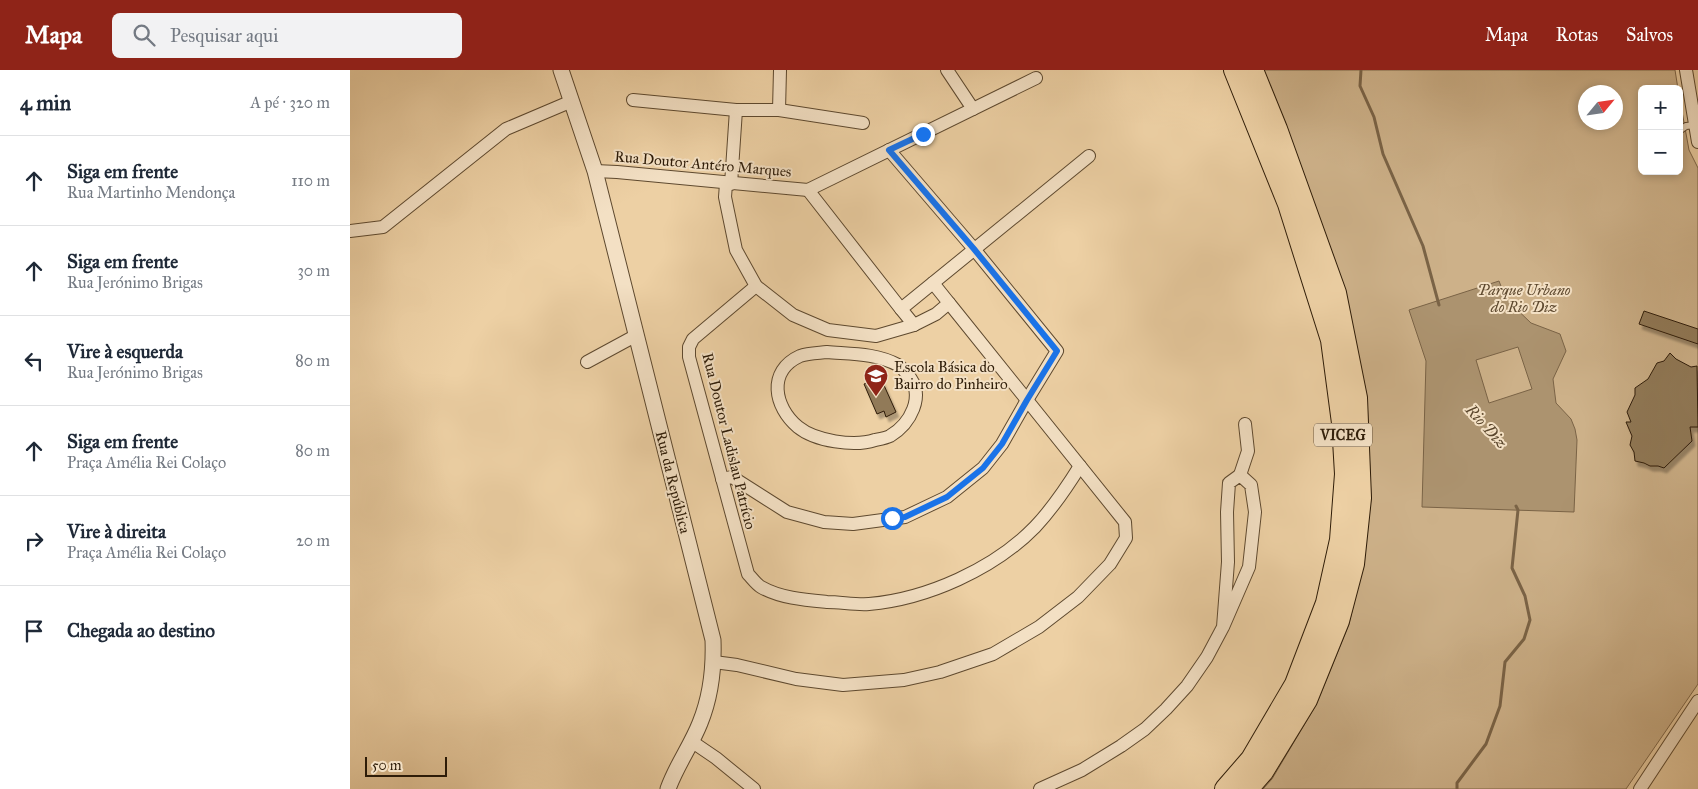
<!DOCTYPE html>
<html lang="pt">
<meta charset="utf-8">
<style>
:root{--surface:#fff;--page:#f2f2f3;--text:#1f2937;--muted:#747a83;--line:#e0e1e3;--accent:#8f2418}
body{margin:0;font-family:"IM FELL Great Primer",serif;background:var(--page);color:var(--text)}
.controls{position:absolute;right:15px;top:15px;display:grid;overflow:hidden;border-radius:8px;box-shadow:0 2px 8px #0003}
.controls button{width:45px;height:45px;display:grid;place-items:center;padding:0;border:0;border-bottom:1px solid var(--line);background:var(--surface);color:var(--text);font:25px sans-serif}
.compass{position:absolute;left:1228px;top:15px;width:45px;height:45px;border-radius:50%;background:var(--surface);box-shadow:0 2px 8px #0003;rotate:61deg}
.scale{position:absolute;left:15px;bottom:12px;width:82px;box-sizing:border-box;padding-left:5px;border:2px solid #2e1c08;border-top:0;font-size:14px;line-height:18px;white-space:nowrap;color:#2e1c08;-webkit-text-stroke:4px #f3e0c4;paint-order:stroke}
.stop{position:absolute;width:15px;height:15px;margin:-11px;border:4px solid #1a73e8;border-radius:50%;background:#fff}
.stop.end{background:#1a73e8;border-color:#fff;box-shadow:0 1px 5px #0008}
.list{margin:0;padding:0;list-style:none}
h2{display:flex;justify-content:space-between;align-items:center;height:65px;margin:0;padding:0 20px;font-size:21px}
h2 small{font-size:16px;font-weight:400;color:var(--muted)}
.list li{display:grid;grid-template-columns:32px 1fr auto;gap:15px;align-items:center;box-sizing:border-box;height:90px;padding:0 20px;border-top:1px solid var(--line)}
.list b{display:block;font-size:19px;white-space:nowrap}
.list p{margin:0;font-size:16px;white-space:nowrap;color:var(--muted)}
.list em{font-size:16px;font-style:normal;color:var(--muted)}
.icon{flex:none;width:28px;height:28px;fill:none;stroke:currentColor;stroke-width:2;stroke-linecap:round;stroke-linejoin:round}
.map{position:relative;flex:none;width:1348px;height:719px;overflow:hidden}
header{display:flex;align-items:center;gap:30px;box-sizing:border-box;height:70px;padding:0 25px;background:var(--accent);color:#fff}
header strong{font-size:24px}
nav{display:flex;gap:28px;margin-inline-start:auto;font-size:18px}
.search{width:350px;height:45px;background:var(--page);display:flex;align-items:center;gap:12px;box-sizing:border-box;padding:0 18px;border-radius:8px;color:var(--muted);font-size:19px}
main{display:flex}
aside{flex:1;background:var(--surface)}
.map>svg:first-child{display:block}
.green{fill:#cdb189;stroke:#7e6648;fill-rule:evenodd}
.water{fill:#ac936f;stroke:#7a6346;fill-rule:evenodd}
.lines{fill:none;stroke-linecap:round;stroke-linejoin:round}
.stream{stroke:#7a6346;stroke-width:3}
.building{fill:#917a59;stroke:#2e1c08;filter:url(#shadow)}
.service-casing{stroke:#5e492f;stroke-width:8}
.minor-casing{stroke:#5e492f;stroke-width:14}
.tertiary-casing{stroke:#5e492f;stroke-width:17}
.trunk-casing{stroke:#2e1c08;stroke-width:22}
.service{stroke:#f3e0c4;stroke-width:6}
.minor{stroke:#f3e0c4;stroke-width:12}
.tertiary{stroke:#f3e0c4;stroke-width:15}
.trunk{stroke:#edd0a4;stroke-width:20}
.route{stroke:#1a73e8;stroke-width:6}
.labels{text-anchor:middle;stroke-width:4;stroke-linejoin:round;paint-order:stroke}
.shield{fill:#f3e0c4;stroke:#695740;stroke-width:1}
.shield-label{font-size:14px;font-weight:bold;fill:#2e1c08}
.street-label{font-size:15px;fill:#2e1c08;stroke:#f3e0c4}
.park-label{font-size:15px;font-style:italic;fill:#5e492f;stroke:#f3e0c4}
.poi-label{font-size:15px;fill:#2e1c08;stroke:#f3e0c4;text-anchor:start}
.water-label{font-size:16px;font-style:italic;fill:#5a462c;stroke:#f3e0c4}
</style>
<header>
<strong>Mapa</strong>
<div class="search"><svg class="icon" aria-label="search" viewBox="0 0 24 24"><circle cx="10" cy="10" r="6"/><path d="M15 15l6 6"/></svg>Pesquisar aqui</div>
<nav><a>Mapa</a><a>Rotas</a><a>Salvos</a></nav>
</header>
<main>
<aside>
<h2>4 min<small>A pé · 320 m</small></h2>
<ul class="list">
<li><svg class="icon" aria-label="ahead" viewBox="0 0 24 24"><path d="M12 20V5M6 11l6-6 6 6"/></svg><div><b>Siga em frente</b><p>Rua Martinho Mendonça</p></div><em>110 m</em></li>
<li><svg class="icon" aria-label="ahead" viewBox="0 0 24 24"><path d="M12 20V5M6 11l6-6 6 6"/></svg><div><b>Siga em frente</b><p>Rua Jerónimo Brigas</p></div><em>30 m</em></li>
<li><svg class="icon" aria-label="left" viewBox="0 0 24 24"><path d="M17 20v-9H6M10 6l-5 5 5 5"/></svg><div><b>Vire à esquerda</b><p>Rua Jerónimo Brigas</p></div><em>80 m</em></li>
<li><svg class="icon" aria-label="ahead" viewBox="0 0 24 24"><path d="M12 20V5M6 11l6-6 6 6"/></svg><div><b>Siga em frente</b><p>Praça Amélia Rei Colaço</p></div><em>80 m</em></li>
<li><svg class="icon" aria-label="right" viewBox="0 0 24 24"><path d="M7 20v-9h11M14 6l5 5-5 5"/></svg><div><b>Vire à direita</b><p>Praça Amélia Rei Colaço</p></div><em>20 m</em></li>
<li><svg class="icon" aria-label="arrive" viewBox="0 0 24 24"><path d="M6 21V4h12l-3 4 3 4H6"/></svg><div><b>Chegada ao destino</b></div></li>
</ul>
</aside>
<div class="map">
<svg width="1348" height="719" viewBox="0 0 1348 719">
<defs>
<filter id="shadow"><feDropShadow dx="3" dy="5" stdDeviation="1" flood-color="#0004"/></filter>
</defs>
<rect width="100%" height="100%" fill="#edd0a4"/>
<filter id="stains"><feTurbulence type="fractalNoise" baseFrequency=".004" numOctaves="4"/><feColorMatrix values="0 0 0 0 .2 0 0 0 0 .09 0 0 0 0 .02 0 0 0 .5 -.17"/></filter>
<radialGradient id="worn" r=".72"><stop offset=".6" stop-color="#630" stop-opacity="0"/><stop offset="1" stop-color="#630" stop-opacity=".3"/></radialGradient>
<path class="green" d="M913 0H1325L1328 19H1292V101H1329V25L1339 80 1348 98V614L1276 719H913L922 709 966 635 999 554 1013 495 1021 429 1017 327 995 220ZM1236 22H1266V52H1236Z"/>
<path class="water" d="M1149 211 1156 229 1181 253 1210 264 1216 281 1203 309 1206 333 1221 349 1225 359 1227 370 1224 442 1072 437 1076 291 1059 240ZM1168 277 1182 319 1139 333 1126 290Z"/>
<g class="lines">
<g class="stream">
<polyline points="1011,0 1010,16 1024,47 1033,84 1073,176 1089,235"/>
<polyline points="1107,719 1107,713 1136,674 1150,636 1155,592 1174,569 1180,550 1175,526 1162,498 1168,440 1166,436"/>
</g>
</g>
<g class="building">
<polygon points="1294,241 1348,259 1348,274 1289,254"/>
<polygon points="1320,283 1326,289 1341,297 1347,296 1348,357 1340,357 1342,371 1314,398 1308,396 1300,396 1294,393 1285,391 1284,382 1280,375 1282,366 1276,352 1281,352 1277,342 1285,325 1285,318 1298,309 1307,293 1314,291"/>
<polygon points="528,302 546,342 536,347 534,341 527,344 514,314 522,311 520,306"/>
</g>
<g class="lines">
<defs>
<polyline id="service" points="1329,61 1336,56 1345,55"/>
<g id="minor">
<polyline points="597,0 623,39"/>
<polyline points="1336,0 1348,72"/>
<polyline points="283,30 386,40 429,40 513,53"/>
<polyline points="429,40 430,0"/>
<polyline points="245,101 267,102 458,120"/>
<polyline points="376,114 375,127 386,180 406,216 443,245 478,260 526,266 564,255 586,244 599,233 583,213"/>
<polyline points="381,114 386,40"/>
<polyline points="0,161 33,157 156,59 222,31"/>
<path d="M406 216 343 269 339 277V287L398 504C402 508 406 514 411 517 430 528 455 530 477 532 491 532 505 535 519 534 577 529 644 499 685 457 702 439 717 417 730 396"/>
<polyline points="551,239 458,120 686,8"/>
<polyline points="564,255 551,239 739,86"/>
<path d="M477 282C500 284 526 283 548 295 552 297 555 302 558 305 576 326 560 354 540 366 536 368 530 369 525 370 504 377 465 371 448 357 424 337 417 301 450 286 458 283 469 283 477 282Z"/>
<polyline points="237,292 285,266"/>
<polyline points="890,405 898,381 895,354"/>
<polyline points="372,409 382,407 437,442 474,452 503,454 555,447 597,427 633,398 652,374 677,330 707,281 624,179 539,80"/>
<polyline points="364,592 387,595 446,609 493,615 554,610 590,602 643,584 689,557 728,527 760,494 776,468 775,452 599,233"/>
<polyline points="341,671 366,688 404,719"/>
<polyline points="690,719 732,700 771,676 795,659 816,639 837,616 857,587 873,557 899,497 905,442 901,415 890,405 879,413 877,442 878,492 873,557"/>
<polyline points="1290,719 1348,631"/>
</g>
<path id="tertiary" d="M211 0 245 101 363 570C364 598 361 626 350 653 341 676 326 696 318 719"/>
<g id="trunk">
<polyline points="875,719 901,689 945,614 976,533 990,470 995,404 992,353 981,270 938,134 884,0"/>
<polyline points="898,719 913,702 957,630 989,551 1004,494 1011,428 1007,328 986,223 927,59 903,0"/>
</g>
</defs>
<use href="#service" class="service-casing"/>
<use href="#minor" class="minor-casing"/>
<use href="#tertiary" class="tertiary-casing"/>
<use href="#trunk" class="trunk-casing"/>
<use href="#service" class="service"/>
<use href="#minor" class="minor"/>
<use href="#tertiary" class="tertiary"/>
<use href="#trunk" class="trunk"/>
</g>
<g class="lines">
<polyline class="route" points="542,448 555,447 597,427 633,398 652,374 677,330 707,281 624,179 539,80 573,64"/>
</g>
<defs>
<symbol id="school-pin" viewBox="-11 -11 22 30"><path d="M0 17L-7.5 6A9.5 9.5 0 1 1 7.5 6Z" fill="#8f2418" stroke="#f3e0c4"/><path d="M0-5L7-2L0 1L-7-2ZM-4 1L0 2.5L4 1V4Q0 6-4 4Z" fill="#fff"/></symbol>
</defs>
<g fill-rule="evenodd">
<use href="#school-pin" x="512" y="292" width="28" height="38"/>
</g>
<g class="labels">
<rect class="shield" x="964" y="353.5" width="58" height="23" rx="4"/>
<g class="shield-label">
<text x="993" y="370">VICEG</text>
</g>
<g class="street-label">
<text transform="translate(353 94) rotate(5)" y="5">Rua Doutor Antéro Marques</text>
<text transform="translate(379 371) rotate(76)" y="5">Rua Doutor Ladislau Patrício</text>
<text transform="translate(323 412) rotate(76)" y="5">Rua da República</text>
</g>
<g class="park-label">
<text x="1174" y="225">Parque Urbano<tspan x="1174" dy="17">do Rio Diz</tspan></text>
</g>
<g class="poi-label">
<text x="544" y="302">Escola Básica do<tspan x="544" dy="17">Bairro do Pinheiro</tspan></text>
</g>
<g class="water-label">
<text transform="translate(1137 356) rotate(48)" y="6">Rio Diz</text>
</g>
</g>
<rect width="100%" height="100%" filter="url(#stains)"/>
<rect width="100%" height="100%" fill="url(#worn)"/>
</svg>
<div class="controls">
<button>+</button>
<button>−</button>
</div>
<svg class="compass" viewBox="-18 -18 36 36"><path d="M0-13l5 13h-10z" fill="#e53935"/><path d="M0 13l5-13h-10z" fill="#747a83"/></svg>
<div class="scale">50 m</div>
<div class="stop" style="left:542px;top:448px"></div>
<div class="stop end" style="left:573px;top:64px"></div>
</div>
</main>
